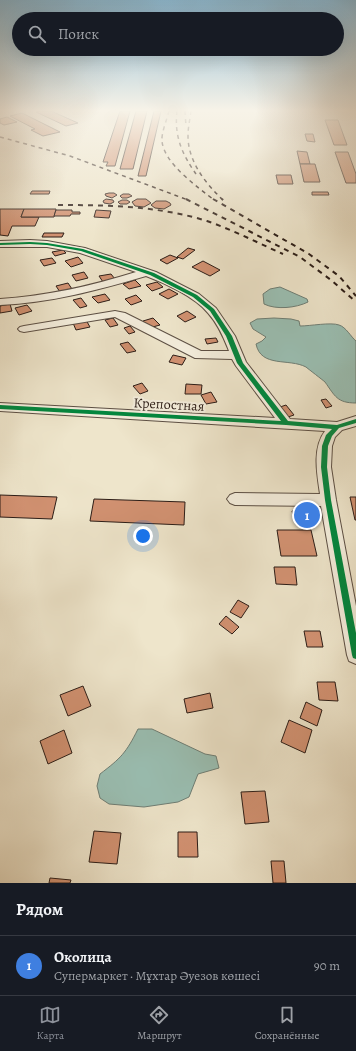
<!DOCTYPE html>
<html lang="ru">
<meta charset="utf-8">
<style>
:root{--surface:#171b24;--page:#242831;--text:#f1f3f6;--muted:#9ea1a6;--line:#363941;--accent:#8c9099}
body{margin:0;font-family:Alegreya,serif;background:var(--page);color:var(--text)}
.you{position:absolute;left:143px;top:536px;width:14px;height:14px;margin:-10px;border:3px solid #fff;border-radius:50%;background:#1a73e8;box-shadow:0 0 0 6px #1a73e833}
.badge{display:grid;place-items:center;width:26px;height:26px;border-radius:50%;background:var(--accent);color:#fff;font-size:13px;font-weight:700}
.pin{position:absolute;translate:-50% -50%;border:2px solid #fff;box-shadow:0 1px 4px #0006}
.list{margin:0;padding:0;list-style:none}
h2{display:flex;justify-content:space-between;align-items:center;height:52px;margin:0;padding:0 16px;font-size:17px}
h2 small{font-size:13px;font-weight:400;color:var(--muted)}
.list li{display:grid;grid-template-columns:26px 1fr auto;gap:12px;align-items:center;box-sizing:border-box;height:60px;padding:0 16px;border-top:1px solid var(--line)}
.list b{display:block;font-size:15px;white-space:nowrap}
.list p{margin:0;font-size:13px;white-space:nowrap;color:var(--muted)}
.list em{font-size:13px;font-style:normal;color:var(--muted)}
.icon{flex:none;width:22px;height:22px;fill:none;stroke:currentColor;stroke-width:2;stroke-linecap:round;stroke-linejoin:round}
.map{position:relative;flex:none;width:356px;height:883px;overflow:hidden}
.search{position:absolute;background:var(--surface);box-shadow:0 4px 16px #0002;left:12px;right:12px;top:12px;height:44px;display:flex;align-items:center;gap:10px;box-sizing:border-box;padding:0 14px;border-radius:22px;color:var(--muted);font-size:15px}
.sheet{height:112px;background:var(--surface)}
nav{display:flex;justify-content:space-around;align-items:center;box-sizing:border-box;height:56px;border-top:1px solid var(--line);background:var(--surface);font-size:11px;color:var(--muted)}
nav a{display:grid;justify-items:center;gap:2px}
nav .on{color:var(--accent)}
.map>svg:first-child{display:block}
.water{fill:#9abfb3;stroke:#6e7e75}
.building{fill:#d19171;stroke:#2c1d17}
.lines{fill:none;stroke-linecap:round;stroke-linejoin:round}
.minor-casing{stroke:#5c4f44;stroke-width:2}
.minor{fill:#f4eedd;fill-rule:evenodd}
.rail-far1{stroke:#2c1d17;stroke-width:1.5;stroke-dasharray:4 4;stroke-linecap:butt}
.rail{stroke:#2c1d17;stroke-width:2;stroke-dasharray:5 5;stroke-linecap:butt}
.cycleway-casing{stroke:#f4eedd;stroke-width:2}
.cycleway{fill:#00873e;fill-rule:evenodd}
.labels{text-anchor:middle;stroke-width:4;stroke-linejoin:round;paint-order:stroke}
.street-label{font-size:14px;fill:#2c1d17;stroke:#f4eedd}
</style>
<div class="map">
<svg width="356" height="883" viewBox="0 0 356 883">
<rect width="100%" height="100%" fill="#eee5cb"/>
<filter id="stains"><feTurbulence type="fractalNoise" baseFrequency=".005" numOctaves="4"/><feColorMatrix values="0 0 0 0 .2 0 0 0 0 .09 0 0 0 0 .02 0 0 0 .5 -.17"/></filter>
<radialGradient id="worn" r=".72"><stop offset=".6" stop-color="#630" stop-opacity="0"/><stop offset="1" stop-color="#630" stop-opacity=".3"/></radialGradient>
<g class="water">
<path d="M280 287 307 299 308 302C296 308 276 310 264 304L263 294 270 289Z"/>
<path d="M274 318 291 319 299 321 300 326C310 326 331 322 339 325 346 327 351 337 356 341V403C337 403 335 396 325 382 324 381 307 368 306 367 289 358 261 368 256 344L262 341 266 337 253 329 250 323 257 319Z"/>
<path d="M138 729H152L205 754 216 756 219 768 198 774 189 797 178 802 144 807 109 804 100 798 97 786 100 774C121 758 126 753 138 729Z"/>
</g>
<g class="building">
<polygon points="40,111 51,111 78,123 66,126 36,112"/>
<polygon points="120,111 130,111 115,166 106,166 108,162 103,162"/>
<polygon points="136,111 147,111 133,169 120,169"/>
<polygon points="154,111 161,111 146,176 138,176"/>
<polygon points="22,113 60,132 43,136 31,130 35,129 10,116"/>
<polygon points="7,117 17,122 4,125 0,123 0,119"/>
<polygon points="325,120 338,120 347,145 334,145"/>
<polygon points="305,134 313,134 315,142 307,141"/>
<polygon points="297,151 307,152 310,164 300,164"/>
<polygon points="335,152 348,152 356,174 356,183 346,183"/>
<polygon points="300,164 315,164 320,182 304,182"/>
<polygon points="276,175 291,175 293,184 278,184"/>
<polygon points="32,191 50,191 49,194 30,194"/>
<polygon points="312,192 328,192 329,195 312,195"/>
<polygon points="109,193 114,193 117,195 112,198 106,196 105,194"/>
<polygon points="123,194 129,194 132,196 127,198 122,198 120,196"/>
<polygon points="106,199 113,200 114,202 110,204 104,203 103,201"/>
<polygon points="137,199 146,199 151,203 144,207 135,206 132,202"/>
<polygon points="122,200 127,200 130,202 127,204 120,204 118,202"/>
<polygon points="156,201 166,201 170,203 171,205 164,209 155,208 151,205"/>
<polygon points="0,209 24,209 21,217 39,217 35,226 12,226 8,236 0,235"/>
<polygon points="24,209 56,209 54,217 21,217"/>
<polygon points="56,210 72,210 72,212 80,212 80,214 71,214 70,216 54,216"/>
<polygon points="96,210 111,211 109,218 94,217"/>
<polygon points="44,233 64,233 62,237 42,237"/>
<polygon points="188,248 195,250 183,259 177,257"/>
<polygon points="63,250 66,253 55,256 52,252"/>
<polygon points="170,255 178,258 167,264 160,260"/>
<polygon points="78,257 83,263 71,267 65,261"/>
<polygon points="52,258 56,263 44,266 40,260"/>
<polygon points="203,261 220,270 210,276 192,267"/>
<polygon points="84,272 88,278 76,281 72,275"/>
<polygon points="111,274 115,279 103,282 99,276"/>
<polygon points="135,280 141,286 129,289 123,284"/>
<polygon points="157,282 163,287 152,291 146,285"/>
<polygon points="68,283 72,289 60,292 56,286"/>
<polygon points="169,289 178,294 168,299 159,294"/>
<polygon points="105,294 110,300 98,303 92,297"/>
<polygon points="136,295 142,301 131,305 125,299"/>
<polygon points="81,298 87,306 80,308 73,300"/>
<polygon points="10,304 12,311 0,313 0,306"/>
<polygon points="27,305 32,311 19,315 15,308"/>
<polygon points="187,311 196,317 185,322 177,316"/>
<polygon points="113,318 118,325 110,327 105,320"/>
<polygon points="153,318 160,325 149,328 143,321"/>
<polygon points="86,320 90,327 76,330 73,323"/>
<polygon points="130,326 135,332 129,334 124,328"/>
<polygon points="216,338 218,342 207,344 205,339"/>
<polygon points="128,342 136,351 127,353 120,344"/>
<polygon points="173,355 186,358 182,365 169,362"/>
<polygon points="142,383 148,391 140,394 133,386"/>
<polygon points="186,384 202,385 201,394 185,394"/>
<polygon points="211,392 217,402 206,404 201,395"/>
<polygon points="326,399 332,406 326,408 321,400"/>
<polygon points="286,405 294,415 288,417 280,407"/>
<polygon points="0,495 57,497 52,519 0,517"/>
<polygon points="350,497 356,497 356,520 355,520"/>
<polygon points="94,499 185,502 184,525 90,521"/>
<polygon points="292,511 311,511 312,519 294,519"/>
<polygon points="277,530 311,530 317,556 281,556"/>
<polygon points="274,567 295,567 297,585 276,584"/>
<polygon points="238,600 249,606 241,618 230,612"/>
<polygon points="226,616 239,627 232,634 219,624"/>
<polygon points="304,631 320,631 323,647 307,647"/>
<polygon points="317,682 335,682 338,701 319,700"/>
<polygon points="83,686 91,706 68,716 60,695"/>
<polygon points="210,693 213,708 187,713 184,699"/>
<polygon points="306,702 322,710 317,726 300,718"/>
<polygon points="289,720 312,730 305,753 281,742"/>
<polygon points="64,730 72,753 48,764 40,741"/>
<polygon points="265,791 269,822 245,824 241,792"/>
<polygon points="94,831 121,833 117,864 89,862"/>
<polygon points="178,832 197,832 198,857 178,857"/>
<polygon points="271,861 284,861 286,883 273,883"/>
<polygon points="50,878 71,880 70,883 49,883"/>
</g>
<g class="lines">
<defs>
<path id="minor" d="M30 240 47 241 85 248 156 272 199 294 216 308 235 336 246 362 290 419 337 422 356 416V426L342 430 335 437 332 446 331 467 336 500 356 606V664L349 661 347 655 321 506 235 505 230 503 227 499 230 495 235 493 320 494C317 474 312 448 325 431L0 411V403L275 418 236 366 232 359 195 358 115 317 24 332 20 331 18 329 20 327 24 326 115 311 125 313 201 351H229C224 338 218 324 208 313 195 297 165 283 146 276 98 290 50 303 0 305V299C47 296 91 286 136 272L80 253 47 247H0V241Z"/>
</defs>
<use href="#minor" class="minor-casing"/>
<use href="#minor" class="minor"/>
<g class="rail-far1">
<path d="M169 111C167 119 161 134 162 141 164 164 198 187 214 200"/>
<path d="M177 111C174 136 182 154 196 174"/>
<polyline points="185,111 186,127"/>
<path d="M191 111C190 119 188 127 188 136 188 161 205 183 223 200"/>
<polyline points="0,137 70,156 188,200"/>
</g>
<g class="rail">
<polyline points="186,199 300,257 331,280 356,302"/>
<polyline points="213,199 309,254 339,276 356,296"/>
<polyline points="222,199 223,200"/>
<path d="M58 205C108 205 159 206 207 221 233 230 258 243 283 254"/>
</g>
<defs>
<polygon id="cycleway" points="30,242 47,243 83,249 154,273 197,295 214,309 232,336 243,363 288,421 337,425 356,419 356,423 339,428 332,436 328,446 327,467 331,500 356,633 356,659 353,658 352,655 325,500 321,467 322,446 326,435 332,429 286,425 0,409 0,405 281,421 237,363 226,336 210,311 193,297 150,275 81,251 47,245 30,244 0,245 0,243"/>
</defs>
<use href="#cycleway" class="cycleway-casing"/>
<use href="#cycleway" class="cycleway"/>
</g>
<linearGradient id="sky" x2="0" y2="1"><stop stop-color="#89b8d3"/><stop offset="0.47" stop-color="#f7f3e8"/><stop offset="1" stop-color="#f7f3e8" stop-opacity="0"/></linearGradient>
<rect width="356" height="235" fill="url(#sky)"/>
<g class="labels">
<g class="street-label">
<text transform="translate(169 404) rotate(3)" y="5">Крепостная</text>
</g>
</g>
<rect width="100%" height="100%" filter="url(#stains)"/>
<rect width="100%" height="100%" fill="url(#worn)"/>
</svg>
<div class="you"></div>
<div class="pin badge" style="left:307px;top:515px;background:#3f7fe0">1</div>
<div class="search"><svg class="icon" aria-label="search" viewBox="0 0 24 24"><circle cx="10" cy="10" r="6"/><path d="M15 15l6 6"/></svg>Поиск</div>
</div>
<section class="sheet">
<h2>Рядом<small></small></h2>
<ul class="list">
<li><span class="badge" style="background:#3f7fe0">1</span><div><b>Околица</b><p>Супермаркет · Мұхтар Әуезов көшесі</p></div><em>90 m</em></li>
</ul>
</section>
<nav>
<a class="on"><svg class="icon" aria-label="map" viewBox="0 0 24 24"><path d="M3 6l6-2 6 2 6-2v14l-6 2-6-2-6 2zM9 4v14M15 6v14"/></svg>Карта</a>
<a><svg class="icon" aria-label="directions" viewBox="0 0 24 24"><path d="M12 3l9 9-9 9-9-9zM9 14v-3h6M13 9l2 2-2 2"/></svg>Маршрут</a>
<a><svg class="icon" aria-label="saved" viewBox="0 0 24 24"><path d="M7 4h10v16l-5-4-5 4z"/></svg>Сохранённые</a>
</nav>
